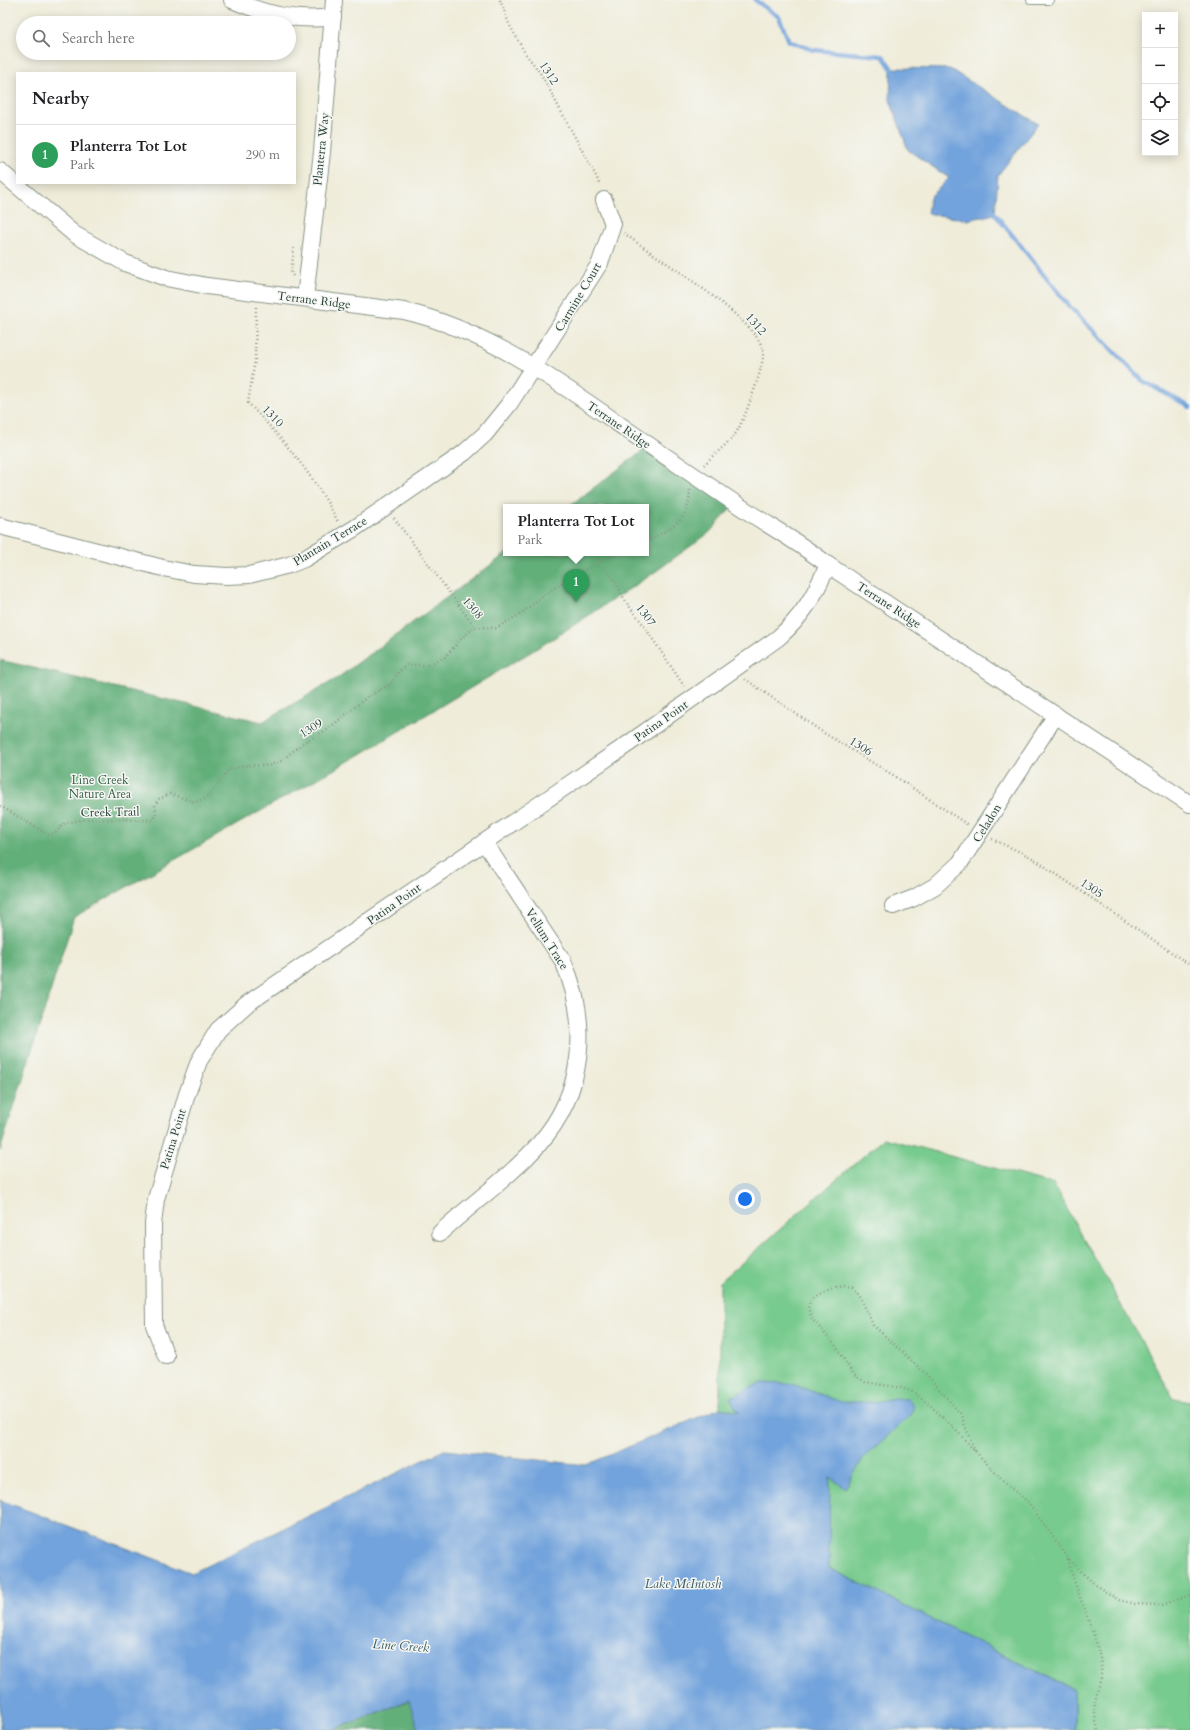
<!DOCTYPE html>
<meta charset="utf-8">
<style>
:root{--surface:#fff;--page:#f2f2f2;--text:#202124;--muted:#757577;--line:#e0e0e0;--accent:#ea580c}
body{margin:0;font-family:Cardo,serif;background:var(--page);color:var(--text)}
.controls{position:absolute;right:12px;top:12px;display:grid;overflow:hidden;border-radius:0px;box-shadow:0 2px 10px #0003}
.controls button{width:36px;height:36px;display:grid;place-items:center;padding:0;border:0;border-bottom:1px solid var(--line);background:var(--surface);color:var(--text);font:20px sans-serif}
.you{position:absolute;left:745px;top:1199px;width:14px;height:14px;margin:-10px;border:3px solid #fff;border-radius:50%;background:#1a73e8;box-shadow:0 0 0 6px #1a73e833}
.badge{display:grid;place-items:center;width:26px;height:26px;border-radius:50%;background:var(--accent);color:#fff;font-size:13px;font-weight:700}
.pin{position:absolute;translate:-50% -33px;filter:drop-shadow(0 1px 2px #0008)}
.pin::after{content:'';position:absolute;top:21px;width:14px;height:12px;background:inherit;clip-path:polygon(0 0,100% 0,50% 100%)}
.popup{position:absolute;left:503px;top:504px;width:146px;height:52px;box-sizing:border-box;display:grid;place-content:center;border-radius:0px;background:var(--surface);filter:drop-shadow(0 1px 3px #0005);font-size:13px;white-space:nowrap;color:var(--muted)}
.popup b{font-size:15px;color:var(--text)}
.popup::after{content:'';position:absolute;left:50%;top:100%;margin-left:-8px;border:8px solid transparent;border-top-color:var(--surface)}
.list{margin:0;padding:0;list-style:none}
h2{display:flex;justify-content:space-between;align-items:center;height:52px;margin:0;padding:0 16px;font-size:17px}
h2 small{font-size:13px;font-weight:400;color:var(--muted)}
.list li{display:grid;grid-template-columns:26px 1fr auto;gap:12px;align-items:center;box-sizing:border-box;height:60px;padding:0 16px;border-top:1px solid var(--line)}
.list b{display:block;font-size:15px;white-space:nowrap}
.list p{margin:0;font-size:13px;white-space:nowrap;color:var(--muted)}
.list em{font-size:13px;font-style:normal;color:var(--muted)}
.icon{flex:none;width:22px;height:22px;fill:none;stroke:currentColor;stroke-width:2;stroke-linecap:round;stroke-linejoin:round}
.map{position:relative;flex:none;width:1190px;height:1730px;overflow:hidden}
.search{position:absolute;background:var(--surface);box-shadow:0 2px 10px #0003;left:16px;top:16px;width:280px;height:44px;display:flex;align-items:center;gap:10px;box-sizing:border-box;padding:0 14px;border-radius:22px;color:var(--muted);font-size:15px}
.panel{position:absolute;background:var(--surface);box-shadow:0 2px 10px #0003;left:16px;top:72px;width:280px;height:112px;border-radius:0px}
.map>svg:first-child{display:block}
.green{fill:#78cb8e;stroke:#4c8461}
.forest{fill:#62af79;stroke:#407656}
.water{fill:#72a3dc;stroke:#487088}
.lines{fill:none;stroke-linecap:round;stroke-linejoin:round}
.stream{stroke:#72a3dc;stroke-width:4.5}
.service-casing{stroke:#879486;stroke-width:10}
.minor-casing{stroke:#879486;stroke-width:18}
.path{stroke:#879486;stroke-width:2.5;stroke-dasharray:1 3;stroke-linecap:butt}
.service{stroke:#fff;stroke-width:8}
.minor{stroke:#fff;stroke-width:16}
.labels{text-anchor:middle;stroke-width:3;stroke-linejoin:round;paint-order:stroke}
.street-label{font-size:12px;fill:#1f3d34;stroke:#f6f6f2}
.park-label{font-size:12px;fill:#35604a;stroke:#f6f6f2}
.water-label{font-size:13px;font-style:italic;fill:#385c66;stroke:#f6f6f2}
</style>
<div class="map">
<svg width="1190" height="1730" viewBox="0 0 1190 1730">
<rect width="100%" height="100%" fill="#f6f6f2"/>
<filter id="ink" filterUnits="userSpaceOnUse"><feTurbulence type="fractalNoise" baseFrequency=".025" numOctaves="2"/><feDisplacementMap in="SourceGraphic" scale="8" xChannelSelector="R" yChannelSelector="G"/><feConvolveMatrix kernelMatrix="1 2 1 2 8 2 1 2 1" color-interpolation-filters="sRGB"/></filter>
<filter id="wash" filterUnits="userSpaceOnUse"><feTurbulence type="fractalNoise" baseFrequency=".012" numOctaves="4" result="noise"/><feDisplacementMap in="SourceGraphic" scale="16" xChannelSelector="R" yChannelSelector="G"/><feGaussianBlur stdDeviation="0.9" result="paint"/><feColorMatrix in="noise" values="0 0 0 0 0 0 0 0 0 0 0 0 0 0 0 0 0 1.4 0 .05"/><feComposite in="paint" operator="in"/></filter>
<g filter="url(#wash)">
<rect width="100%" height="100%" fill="#efecd9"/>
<polygon class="green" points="884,1138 1053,1184 1174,1399 1190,1402 1190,1730 1074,1730 1074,1690 829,1568 797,1462 720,1408 720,1282"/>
<g class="forest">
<polygon points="649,446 735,504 709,533 648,577 554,638 356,757 74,917 0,1151 0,660 262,722 336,679 507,553 646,553 646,507 568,507"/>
<polygon points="410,1700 418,1730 333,1730"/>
</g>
<g class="water">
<polygon points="891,68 950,69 1038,124 998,175 995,214 967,220 927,213 930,197 949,178 908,150 890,100"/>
<polygon points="761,1383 792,1384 841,1402 874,1402 894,1398 909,1399 914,1405 911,1415 865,1456 845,1488 830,1477 829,1568 1074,1690 1074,1730 418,1730 409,1700 333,1730 0,1730 0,1500 192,1573 444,1450 586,1465 720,1408 740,1412 736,1409 730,1397"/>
</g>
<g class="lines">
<g class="stream">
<polyline points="755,0 779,17 789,41 813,50 883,56 894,72"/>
<polyline points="992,210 1069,306 1143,381 1190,407"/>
</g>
</g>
</g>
<g filter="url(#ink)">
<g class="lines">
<defs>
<polyline id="service" points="1031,0 1049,0"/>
<g id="minor">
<path d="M232 0C264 14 299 22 333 17"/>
<path d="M0 171 74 234 125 263 166 278 207 286 404 311C507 335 590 407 677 464 702 481 727 498 753 515 778 531 804 546 828 565L1190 804"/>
<polyline points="305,298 322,152 334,0"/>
<polyline points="0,526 163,568 194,574 227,576 249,575 289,565 304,559 355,528 464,453 485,434 510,403 600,263 613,224 604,200"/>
<polyline points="893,906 914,898 935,886 960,863 1056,715"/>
<path d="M440 1233C472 1203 510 1177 539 1144 585 1092 590 1022 563 961L484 842"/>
<path d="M166 1356 154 1325 153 1224 156 1199 187 1094 199 1061 218 1030 247 1004 628 744 778 638C804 615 814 596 828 565"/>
</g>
</defs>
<use href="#service" class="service-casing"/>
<use href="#minor" class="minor-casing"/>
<g class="path">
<polyline points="500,0 509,24 525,53 541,74 597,178 600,186"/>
<path d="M624 233C654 257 755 316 763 350 766 362 744 421 736 433 727 445 714 454 704 465"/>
<polyline points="293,276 291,273 294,248"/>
<path d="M256 307 255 360 248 403C282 438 316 478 338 522"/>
<polyline points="394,518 475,627 496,628 519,615 545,594 574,575 599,562"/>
<path d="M646 542C671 527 689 523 690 490"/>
<polyline points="623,553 599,562 615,581 626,602 640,620 684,686"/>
<polyline points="745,679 824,733 896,777 968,825"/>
<polyline points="0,806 49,835 55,833 65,823 88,819 152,820 156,814 155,804 159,799 170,794 195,802 204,799 213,791 228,770 247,765 268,766 281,761 303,743 328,729 367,697 391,684 398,672 407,665 429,665 445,657 463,637 475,627"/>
<polyline points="992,839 1031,857 1190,965"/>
<polyline points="975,1451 960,1413 927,1375 873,1325 859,1294 852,1288 844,1287 830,1289 819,1293 811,1299 808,1308 812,1319 835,1345 854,1375 865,1382 902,1388 913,1392 932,1407 952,1426 975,1451 1003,1481 1028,1502 1068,1558 1095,1585 1119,1600 1135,1604 1162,1605 1190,1595"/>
<path d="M1068 1559C1076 1595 1095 1627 1101 1664 1103 1677 1097 1690 1095 1703 1094 1712 1096 1722 1098 1730"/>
</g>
<use href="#service" class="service"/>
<use href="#minor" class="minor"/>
</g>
</g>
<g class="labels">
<g class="street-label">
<text transform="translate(549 73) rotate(57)" y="4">1312</text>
<text transform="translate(321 149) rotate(-84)" y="4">Planterra Way</text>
<text transform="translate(578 297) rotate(-59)" y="4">Carmine Court</text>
<text transform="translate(314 300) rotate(7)" y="4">Terrane Ridge</text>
<text transform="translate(756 324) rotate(49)" y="4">1312</text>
<text transform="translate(273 416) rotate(46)" y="4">1310</text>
<text transform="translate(619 425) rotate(34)" y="4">Terrane Ridge</text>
<text transform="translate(330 541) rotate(-31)" y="4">Plantain Terrace</text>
<text transform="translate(889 605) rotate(33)" y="4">Terrane Ridge</text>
<text transform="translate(473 608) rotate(50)" y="4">1308</text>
<text transform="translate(646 615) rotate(54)" y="4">1307</text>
<text transform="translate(661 721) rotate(-35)" y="4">Patina Point</text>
<text transform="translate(311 728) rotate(-32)" y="4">1309</text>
<text transform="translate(861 746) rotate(32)" y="4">1306</text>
<text transform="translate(110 812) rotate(-1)" y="4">Creek Trail</text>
<text transform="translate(987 823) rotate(-58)" y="4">Celadon</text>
<text transform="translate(1092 888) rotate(34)" y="4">1305</text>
<text transform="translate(394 904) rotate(-35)" y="4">Patina Point</text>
<text transform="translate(547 939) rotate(58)" y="4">Vellum Trace</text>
<text transform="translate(173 1139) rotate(-73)" y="4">Patina Point</text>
</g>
<g class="park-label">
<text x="100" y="784">Line Creek<tspan x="100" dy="14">Nature Area</tspan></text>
</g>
<g class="water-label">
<text x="683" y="1588">Lake McIntosh</text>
<text transform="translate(401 1645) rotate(4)" y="5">Line Creek</text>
</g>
</g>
</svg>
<div class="controls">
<button>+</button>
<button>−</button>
<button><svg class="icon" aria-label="locate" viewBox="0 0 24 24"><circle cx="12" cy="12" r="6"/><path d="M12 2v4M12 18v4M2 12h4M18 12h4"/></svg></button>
<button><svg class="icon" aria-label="layers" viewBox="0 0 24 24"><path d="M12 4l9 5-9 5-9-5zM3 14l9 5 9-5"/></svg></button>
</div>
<div class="you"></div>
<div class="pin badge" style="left:576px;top:602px;background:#2e9e5b">1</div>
<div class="popup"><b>Planterra Tot Lot</b>Park</div>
<div class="search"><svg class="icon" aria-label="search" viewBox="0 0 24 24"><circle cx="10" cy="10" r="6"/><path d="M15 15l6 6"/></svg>Search here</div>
<section class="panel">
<h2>Nearby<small></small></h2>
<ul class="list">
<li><span class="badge" style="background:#2e9e5b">1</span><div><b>Planterra Tot Lot</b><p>Park</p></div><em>290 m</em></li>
</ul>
</section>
</div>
